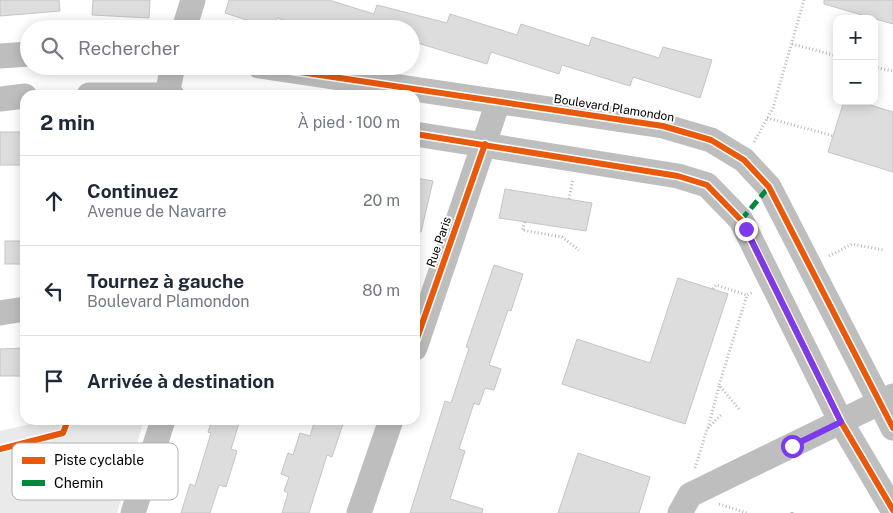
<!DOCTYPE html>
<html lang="fr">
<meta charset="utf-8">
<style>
:root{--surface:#fff;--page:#f6f6f7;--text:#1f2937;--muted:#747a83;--line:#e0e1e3}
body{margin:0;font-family:"Public Sans",sans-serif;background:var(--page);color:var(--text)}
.controls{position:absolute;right:15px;top:15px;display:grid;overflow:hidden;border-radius:10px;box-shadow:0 2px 12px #0003}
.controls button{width:45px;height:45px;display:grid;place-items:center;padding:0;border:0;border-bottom:1px solid var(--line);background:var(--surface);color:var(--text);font:25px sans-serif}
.stop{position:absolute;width:15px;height:15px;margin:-11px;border:4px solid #7c3aed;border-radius:50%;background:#fff}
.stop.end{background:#7c3aed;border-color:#fff;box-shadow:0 1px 5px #0008}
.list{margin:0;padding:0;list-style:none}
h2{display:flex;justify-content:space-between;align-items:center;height:65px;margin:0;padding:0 20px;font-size:21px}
h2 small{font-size:16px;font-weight:400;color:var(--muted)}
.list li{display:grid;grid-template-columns:32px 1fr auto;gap:15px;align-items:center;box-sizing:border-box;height:90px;padding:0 20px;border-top:1px solid var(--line)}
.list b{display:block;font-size:19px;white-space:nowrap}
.list p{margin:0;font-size:16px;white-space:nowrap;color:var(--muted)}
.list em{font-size:16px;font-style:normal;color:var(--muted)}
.icon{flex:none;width:28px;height:28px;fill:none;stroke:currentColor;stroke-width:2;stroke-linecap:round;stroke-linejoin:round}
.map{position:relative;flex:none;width:893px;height:513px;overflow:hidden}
.search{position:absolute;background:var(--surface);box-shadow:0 2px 12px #0003;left:20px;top:20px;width:400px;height:55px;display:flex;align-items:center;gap:12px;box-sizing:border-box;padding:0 18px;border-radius:28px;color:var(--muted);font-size:19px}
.panel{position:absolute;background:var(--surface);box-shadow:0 2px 12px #0003;left:20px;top:90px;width:400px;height:335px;border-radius:15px}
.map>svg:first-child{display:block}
.green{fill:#eaeaea}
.building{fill:#ddd;stroke:#c5c5c5}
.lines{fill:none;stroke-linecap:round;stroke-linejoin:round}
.path{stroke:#b8b8b8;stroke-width:3;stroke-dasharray:1 2.5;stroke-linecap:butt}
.minor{stroke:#bebebe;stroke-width:25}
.quiet{stroke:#00873e;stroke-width:5;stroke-dasharray:10 5;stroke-linecap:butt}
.cycleway-casing{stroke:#fff;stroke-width:9}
.cycleway{stroke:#e8590c;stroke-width:6}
.route{stroke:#7c3aed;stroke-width:6}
.labels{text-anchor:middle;stroke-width:4;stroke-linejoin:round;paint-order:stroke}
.street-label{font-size:12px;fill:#000;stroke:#fff}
.key{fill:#fff;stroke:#b2b2b2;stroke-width:1}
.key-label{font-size:14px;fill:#000}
</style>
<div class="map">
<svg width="893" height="513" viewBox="0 0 893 513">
<rect width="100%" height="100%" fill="#fff"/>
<polygon class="green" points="48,420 144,420 117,513 0,513 0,431"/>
<g class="building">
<polygon points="0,0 59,0 60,11 0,16"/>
<polygon points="93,0 150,0 149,18 92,15"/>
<polygon points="229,0 329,0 374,14 377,5 447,23 450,14 517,35 521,24 589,46 592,37 659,58 663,47 712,60 700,98 633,77 630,86 562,65 559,74 491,52 487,64 411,41 411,29 311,29 277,18 274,29 225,13"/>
<polygon points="824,0 893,0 893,24 824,4"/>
<polygon points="844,101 858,101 893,112 893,172 828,152"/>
<rect x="0" y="132" width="25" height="33"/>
<polygon points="415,178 433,181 421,232 415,232"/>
<polygon points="505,189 592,203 586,231 499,218"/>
<rect x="5" y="241" width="20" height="23"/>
<polygon points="494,265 523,274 511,311 508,310 489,365 501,369 494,390 485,388 479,405 474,403 459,449 465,451 450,499 483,509 482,513 410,513 445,401 451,403 469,348 466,347"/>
<polygon points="678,278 728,294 685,424 562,384 577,339 650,363"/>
<polygon points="25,348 25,376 0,376 0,349"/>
<polygon points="212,420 240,420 231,449 237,451 226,487 219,485 210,513 181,513 190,484 195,486 211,433 208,432"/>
<polygon points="315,420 331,420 343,424 332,457 327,455 309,513 282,513 288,493 284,491 289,477 281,474 288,453 293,455 300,433 310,436"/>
<polygon points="578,453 650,477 639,513 558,513"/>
</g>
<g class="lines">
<g class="path">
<polyline points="792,44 837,56"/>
<polyline points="874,67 893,71"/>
<polyline points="767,118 834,136"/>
<polyline points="754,142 773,108 804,0"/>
<polyline points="569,199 573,179"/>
<polyline points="525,222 522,230 562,237 579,250"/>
<polyline points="829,256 852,244 883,250"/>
<polyline points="713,289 716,285 747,295"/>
<polyline points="739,409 719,385 747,295 753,292"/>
<polyline points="708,428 719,386"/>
<polyline points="695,468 707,429 722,414"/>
<polyline points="719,504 747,513"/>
<polyline points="792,513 792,512"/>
</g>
<g class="minor">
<polyline points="184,29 193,0"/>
<polyline points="0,56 29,54"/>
<polyline points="259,66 663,126 711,140 744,160 769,187 893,428"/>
<polyline points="167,94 173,66"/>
<polyline points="89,95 172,95"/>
<polyline points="0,99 25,96"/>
<polyline points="415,134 678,176 707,185 741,220 841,422 893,510"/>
<polyline points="0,313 25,309"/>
<polyline points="415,348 498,102"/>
<polyline points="133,513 163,420"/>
<polyline points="359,513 391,420"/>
<polyline points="680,513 690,495 893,396"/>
</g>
<polyline class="quiet" points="741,220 769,187"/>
<defs>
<g id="cycleway">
<polyline points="259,66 663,126 711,140 744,160 769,187 893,428"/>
<polyline points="89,95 172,95"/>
<polyline points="415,134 678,176 707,185 741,220 841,422 893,510"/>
<polyline points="415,344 485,144"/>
<polyline points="0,449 63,433 68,420"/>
</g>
</defs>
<use href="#cycleway" class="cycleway-casing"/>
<use href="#cycleway" class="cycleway"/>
</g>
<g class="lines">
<polyline class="route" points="746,229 841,422 792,446"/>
</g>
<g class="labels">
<g class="street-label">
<text transform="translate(614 108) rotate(9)" y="4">Boulevard Plamondon</text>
<text transform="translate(439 242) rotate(-71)" y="4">Rue Paris</text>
</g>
</g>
<rect x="12" y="443" width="166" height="57" rx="8" class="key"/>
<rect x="22" y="457" width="23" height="7" fill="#e8590c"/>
<rect x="22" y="480" width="23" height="6" fill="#00873e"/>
<g class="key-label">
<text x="54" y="465">Piste cyclable</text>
<text x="54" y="488">Chemin</text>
</g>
</svg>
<div class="controls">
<button>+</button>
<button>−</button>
</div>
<div class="stop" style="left:792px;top:446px"></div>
<div class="stop end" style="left:746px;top:229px"></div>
<div class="search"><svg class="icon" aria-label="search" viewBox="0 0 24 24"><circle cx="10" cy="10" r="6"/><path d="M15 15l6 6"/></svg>Rechercher</div>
<section class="panel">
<h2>2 min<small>À pied · 100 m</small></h2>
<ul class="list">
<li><svg class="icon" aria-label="ahead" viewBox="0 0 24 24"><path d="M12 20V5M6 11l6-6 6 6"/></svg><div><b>Continuez</b><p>Avenue de Navarre</p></div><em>20 m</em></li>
<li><svg class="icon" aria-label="left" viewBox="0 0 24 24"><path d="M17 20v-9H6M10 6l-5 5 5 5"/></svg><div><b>Tournez à gauche</b><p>Boulevard Plamondon</p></div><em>80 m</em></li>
<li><svg class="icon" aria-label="arrive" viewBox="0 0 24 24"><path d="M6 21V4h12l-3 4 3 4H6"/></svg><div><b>Arrivée à destination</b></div></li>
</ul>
</section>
</div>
